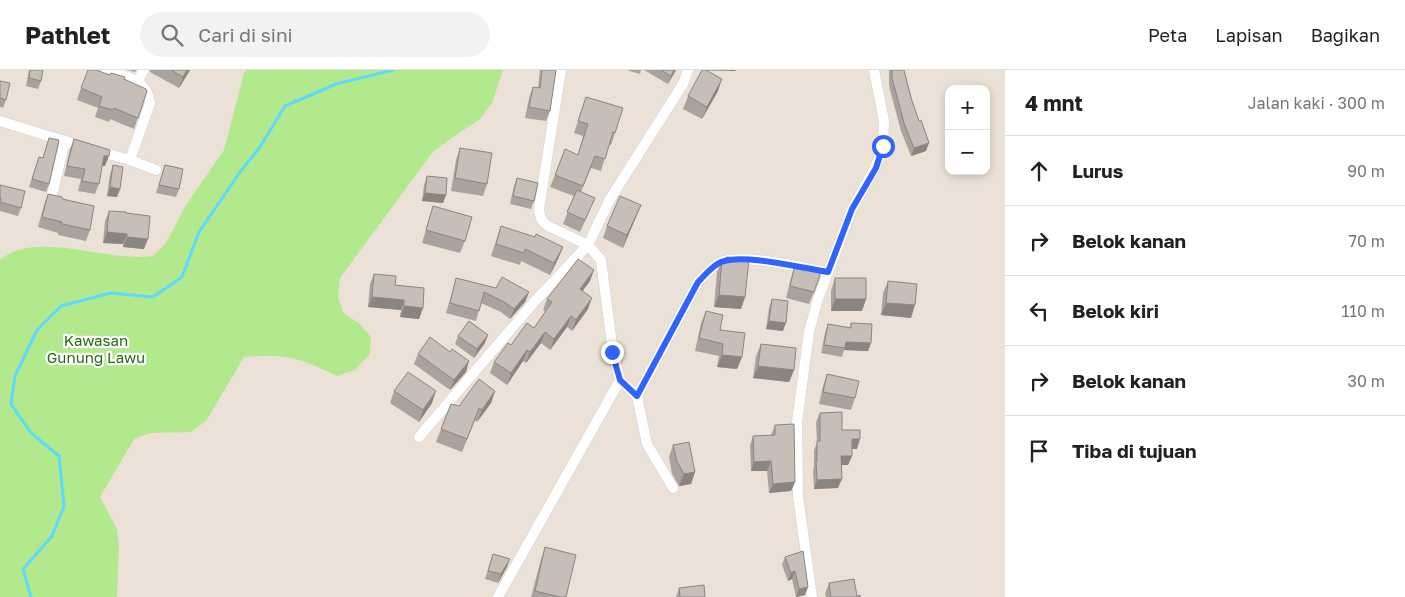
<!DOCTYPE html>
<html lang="id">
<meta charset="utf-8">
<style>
:root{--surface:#fff;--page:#f2f2f2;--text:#202124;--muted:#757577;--line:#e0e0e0}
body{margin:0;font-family:"Golos Text",sans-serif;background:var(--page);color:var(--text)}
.controls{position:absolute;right:15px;top:15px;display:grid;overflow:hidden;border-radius:10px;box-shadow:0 2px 8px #0003}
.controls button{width:45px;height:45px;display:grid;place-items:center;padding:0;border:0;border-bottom:1px solid var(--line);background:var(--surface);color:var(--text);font:25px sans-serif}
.stop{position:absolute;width:15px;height:15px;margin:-11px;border:4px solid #3063ff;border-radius:50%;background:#fff}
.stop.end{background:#3063ff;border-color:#fff;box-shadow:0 1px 5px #0008}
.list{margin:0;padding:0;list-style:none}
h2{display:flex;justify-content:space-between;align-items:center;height:65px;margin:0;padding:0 20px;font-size:21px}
h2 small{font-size:16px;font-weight:400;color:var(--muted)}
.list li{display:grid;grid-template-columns:32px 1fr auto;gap:15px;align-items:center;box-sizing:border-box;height:70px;padding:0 20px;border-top:1px solid var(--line)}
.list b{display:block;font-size:19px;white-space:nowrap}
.list em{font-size:16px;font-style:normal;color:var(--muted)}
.icon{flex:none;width:28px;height:28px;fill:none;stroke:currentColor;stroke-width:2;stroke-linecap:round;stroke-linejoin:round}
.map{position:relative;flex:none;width:1005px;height:527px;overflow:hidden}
header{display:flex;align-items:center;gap:30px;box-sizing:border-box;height:70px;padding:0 25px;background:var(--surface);border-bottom:1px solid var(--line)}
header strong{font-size:24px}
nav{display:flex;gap:28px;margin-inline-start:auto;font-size:18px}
.search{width:350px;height:45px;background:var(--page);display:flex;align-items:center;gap:12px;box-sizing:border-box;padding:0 18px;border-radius:28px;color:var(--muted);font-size:19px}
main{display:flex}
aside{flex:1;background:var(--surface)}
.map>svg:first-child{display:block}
.green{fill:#b1e98c}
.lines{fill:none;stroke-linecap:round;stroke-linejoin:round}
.stream{stroke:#5ddafa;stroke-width:3}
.minor-casing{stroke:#ccd1e2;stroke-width:11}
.minor{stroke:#fff;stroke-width:10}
.wall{fill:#aaa39d}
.shaded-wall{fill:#8b8580}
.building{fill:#c6beb7;stroke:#8b8580}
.route{stroke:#3063ff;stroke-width:6}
.labels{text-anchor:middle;stroke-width:4.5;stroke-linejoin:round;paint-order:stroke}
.park-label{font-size:15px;fill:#296912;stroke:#fff}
</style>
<header>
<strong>Pathlet</strong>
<div class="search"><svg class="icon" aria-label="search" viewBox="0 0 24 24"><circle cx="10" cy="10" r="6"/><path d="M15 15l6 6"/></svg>Cari di sini</div>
<nav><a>Peta</a><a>Lapisan</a><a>Bagikan</a></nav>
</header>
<main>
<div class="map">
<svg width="1005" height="527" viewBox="0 0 1005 527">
<rect width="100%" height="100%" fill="#ece1d6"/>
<path class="green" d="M247 0H503L492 33 480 49 447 71 432 83 340 208 338 227 344 244 359 253 371 267 370 284 355 300 337 306C301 288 285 283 244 287L206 351 191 362 151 363 134 369 100 427 117 459 119 476 117 527H0V190C35 159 110 193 153 186L166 173 186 135 224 80 244 3Z"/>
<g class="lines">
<polyline class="stream" points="31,527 23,499 52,466 64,436 59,386 31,363 11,334 15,306 37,260 61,236 110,223 153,227 182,207 199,162 240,102 260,77 285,36 336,14 393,0"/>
<defs>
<g id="minor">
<path d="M561 0 539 139C540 147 541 151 548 156L588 175 601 190 613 282 620 310 637 326 647 374 673 418"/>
<polyline points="138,10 144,0"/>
<polyline points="0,51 84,77"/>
<path d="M98 81 130 90 150 33C148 9 125 6 106 0"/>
<polyline points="130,90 156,100"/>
<polyline points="51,129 65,71"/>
<path d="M637 326 698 212C705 205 712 196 721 192 742 183 803 198 828 202"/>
<polyline points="419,367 535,231 588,175 610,129 683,14 688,0"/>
<polyline points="498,527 620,310"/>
<polyline points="812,527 798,426 797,352 809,262 818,229 852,139 875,98 883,76 884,51 874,0"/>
</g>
</defs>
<use href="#minor" class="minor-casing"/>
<use href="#minor" class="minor"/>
</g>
<g class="wall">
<polygon points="29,0 43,0 41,11 38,19 26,16"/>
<polygon points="128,0 136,0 135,2"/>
<polygon points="150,0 190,0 179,18 150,2"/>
<polygon points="540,0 556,0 550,41 546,51 525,48 529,28 533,17 538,18"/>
<polygon points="626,0 641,0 640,4"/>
<polygon points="644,0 676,0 668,14"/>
<polygon points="702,0 735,1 707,1 718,21 702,49 683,39 688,26"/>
<polygon points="889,0 904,0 926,81 911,86 901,61 889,16"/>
<polygon points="110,5 124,9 147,21 134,59 110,49 109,52 95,47 98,38 77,30 81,18"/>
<polygon points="0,11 6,30 3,38 0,37"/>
<polygon points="586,27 615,63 611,75 609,74 601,101 591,98 581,122 590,140 580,162 563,154 574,126 550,117 555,105 578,84 583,66 574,63"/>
<polygon points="49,68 49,114 46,122 29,117 39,87 43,88"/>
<polygon points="74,69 105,96 102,96 99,114 95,124 78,121 81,109 64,106 70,79"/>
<polygon points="460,78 487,114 483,126 451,121 456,90"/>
<polygon points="113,95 120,119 117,127 107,126 110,104"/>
<polygon points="165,95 179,119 176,127 156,123"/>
<polygon points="427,106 446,125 443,133 422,131 424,115"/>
<polygon points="517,108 534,131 531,139 510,134 514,116"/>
<polygon points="0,115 21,138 18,146 0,141"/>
<polygon points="48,124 62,129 90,160 86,171 58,165 58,163 38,157 44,135"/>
<polygon points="641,135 623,178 603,168 607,156"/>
<polygon points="433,136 465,171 460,183 422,173"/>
<polygon points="109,141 126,143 144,179 123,177 123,174 103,173 105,151"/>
<polygon points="501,156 563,177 558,189 550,205 521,191 520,195 491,186"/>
<polygon points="722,190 745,227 741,239 714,237 717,202"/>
<polygon points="795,195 814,222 809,234 786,228 791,208"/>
<polygon points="374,204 395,215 423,238 419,249 400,247 401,240 368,237 370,214"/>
<polygon points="456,208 496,218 529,222 525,232 510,249 501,242 481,233 476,251 446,243 453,219"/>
<polygon points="835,208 866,229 862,241 831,241 831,221"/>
<polygon points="590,211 582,221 588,239 572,261 567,257 550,280 541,273 526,293 523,291 507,315 490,303 494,292 511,275 534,258 545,242 543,240 547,229"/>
<polygon points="888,211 911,248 881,245 883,223"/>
<polygon points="772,229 783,261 766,259 769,238"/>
<polygon points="706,241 742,287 737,299 717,297 719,286 695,281 701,253"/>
<polygon points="851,253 871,273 868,281 844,280 842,287 821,283 825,263 828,254 850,258"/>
<polygon points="458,266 485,273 474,288 455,274"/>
<polygon points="761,274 794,300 789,312 753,308 756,286"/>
<polygon points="418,284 466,302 450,320 414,294"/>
<polygon points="827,304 855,328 851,340 819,334 823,316"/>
<polygon points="394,321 432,333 419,352 390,333"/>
<polygon points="495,321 491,333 477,352 475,350 462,382 436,372 451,334 459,336"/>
<polygon points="820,343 842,360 857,379 852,379 848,395 841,395 838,418 814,419 813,401 814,397 814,380 817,373 816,352"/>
<polygon points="775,355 795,412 791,421 769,423 767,401 751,401 750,375 753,366 771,365"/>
<polygon points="673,375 695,402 691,414 679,416 672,404 669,387"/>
<polygon points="545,477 566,527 531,527 540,493"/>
<polygon points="803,481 805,525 796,527 792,509 788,511 782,495 785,487"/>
<polygon points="493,484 507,497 498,513 485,509"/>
<polygon points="829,513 857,526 860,527 826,527 825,524"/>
<polygon points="679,518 705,527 676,527"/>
</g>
<g class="shaded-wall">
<polygon points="187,0 190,0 179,18 183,7"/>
<polygon points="674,0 676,0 668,14 671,6"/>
<polygon points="704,0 736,0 735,1"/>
<polygon points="722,9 718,21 702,49 707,37"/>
<polygon points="929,73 926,81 911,86 914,78"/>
<polygon points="104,86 109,86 105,96 101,96"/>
<polygon points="110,117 120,119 117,127 107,126"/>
<polygon points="425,123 446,125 443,133 422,131"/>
<polygon points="641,135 636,147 623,178 627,165"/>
<polygon points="107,162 127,164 123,174 103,173"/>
<polygon points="127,167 148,169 144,179 123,177"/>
<polygon points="563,177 558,189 550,205 554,193"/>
<polygon points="594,200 590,211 576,230 580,219"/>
<polygon points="529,222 525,232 510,249 514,239"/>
<polygon points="719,225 745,227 741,239 714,237"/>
<polygon points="372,227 404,230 401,240 368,237"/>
<polygon points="592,228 588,239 572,261 576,250"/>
<polygon points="835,229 866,229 862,241 831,241"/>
<polygon points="886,233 915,235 911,248 881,245"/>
<polygon points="404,236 423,238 419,249 400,247"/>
<polygon points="571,246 567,257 550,280 554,269"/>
<polygon points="769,251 786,253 783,261 766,259"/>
<polygon points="545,262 541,273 526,293 530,282"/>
<polygon points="488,265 485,273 474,288 477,279"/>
<polygon points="846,272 871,273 868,281 844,280"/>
<polygon points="527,280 523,291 507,315 511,303"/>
<polygon points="722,285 742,287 737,299 717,297"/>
<polygon points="469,291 466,302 450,320 454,310"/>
<polygon points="758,296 794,300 789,312 753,308"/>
<polygon points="436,321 432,333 419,352 423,340"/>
<polygon points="495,321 491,333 477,352 482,340"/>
<polygon points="852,369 860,369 857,379 848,379"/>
<polygon points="841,386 852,386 848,395 837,395"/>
<polygon points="771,391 767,401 751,401 754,392"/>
<polygon points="695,402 691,414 679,416 684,404"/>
<polygon points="842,409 838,418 814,419 817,410"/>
<polygon points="795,412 791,421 769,423 773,414"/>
<polygon points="510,489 507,497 498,513 501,504"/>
<polygon points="795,501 792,509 788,511 791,503"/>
<polygon points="808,517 805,525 796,527 799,519"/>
</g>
<g class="building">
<polygon points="30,0 43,0 41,11 29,8"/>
<polygon points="88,0 96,0 110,5 111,3 125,7 124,9 146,19 147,21 138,48 114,38 113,40 99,36 102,27 81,18"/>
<polygon points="171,0 187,0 183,7"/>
<polygon points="542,0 556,0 550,41 529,37 533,17 540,18"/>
<polygon points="661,0 674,0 671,6"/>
<polygon points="702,0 706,0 722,9 707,37 688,26"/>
<polygon points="892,0 904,0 911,28 919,51 921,50 929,73 914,78 904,53 892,8"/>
<polygon points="0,11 10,13 6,30 0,28"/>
<polygon points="586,27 623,38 615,63 613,62 605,89 595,86 583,116 555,105 565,79 578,85 588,54 578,51"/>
<polygon points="49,68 59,70 49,114 32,109 39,87 43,88"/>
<polygon points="74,69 110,80 109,86 104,86 99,114 82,111 85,99 67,96"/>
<polygon points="460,78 492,83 487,114 455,108"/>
<polygon points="113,95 123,97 120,119 110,117"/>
<polygon points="165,95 183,99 179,119 159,115"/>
<polygon points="427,106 447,108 446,125 425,123"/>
<polygon points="517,108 538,113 534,131 513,126"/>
<polygon points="0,115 25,121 21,138 0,132 1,128 0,128"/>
<polygon points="577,120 595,128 585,150 567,142"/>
<polygon points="48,124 62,127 62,129 94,136 90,160 62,154 62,152 42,147"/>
<polygon points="620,126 641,135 627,165 607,156"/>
<polygon points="433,136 472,147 465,171 426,160"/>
<polygon points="109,141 126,142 126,143 150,146 148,169 127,167 127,164 107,162"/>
<polygon points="501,156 535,167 536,164 563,177 554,193 525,179 524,183 496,174"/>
<polygon points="727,187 749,189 745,227 719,225 722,190"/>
<polygon points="578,189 594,200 580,219 592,228 576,250 571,246 554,269 545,262 530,282 527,280 511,303 494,292 508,273 511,275 527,253 534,258 552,232 547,229"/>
<polygon points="795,195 821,202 814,222 790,216"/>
<polygon points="374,204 396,206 395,215 424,218 423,238 404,236 404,230 372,227"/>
<polygon points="502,207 529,222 514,239 504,232 484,222 479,241 450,233 456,208 496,218"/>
<rect x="835" y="208" width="31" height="21"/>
<polygon points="888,211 917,214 915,235 886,233"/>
<polygon points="772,229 788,231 786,253 769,251"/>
<polygon points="706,241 723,245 720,260 745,263 742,287 722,285 723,274 699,268"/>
<polygon points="469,251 488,265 477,279 458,266"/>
<polygon points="851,253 872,254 871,273 846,272 845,278 824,275 828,254 851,258"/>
<polygon points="430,267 450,282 452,279 469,291 454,310 418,284"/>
<polygon points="761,274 796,278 794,300 758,296"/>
<polygon points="408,302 436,321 423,340 394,321"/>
<polygon points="827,304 859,311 855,328 823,322"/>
<polygon points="479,309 495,321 482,340 479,338 467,369 441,359 451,334 459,336"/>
<polygon points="842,342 842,360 860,360 860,369 852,369 852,386 841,386 842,409 817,410 816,391 817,391 817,371 820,371 820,343"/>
<polygon points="794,354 795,412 773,414 771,391 754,392 753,366 775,365 775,355"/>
<polygon points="689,372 695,402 684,404 677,391 673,375"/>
<polygon points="545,477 576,485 566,527 560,527 535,521"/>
<polygon points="803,481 808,517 799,519 795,501 791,503 785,487"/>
<polygon points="493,484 510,489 501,504 488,501"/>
<polygon points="854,509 857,526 860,525 860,527 831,527 829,513"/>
<polygon points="704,515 705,527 680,527 679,518"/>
</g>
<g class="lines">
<path class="route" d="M612 282 620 310 637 326 698 212C705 205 712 196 721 192 742 183 803 198 828 202L852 139 876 98 883 76"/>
</g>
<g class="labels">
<g class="park-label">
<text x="96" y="276">Kawasan<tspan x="96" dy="17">Gunung Lawu</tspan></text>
</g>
</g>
</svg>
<div class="controls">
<button>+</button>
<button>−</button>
</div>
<div class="stop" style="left:883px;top:76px"></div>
<div class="stop end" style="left:612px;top:282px"></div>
</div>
<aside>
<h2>4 mnt<small>Jalan kaki · 300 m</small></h2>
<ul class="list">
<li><svg class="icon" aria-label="ahead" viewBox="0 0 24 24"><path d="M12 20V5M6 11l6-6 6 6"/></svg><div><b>Lurus</b></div><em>90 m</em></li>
<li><svg class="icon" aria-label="right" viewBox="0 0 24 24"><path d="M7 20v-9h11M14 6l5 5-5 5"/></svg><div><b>Belok kanan</b></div><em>70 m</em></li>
<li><svg class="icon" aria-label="left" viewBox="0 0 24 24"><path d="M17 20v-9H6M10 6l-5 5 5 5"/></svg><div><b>Belok kiri</b></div><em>110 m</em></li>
<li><svg class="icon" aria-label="right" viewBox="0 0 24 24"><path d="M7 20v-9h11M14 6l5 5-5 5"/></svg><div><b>Belok kanan</b></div><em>30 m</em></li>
<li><svg class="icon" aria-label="arrive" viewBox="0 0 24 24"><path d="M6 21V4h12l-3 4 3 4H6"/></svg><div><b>Tiba di tujuan</b></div></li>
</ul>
</aside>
</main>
